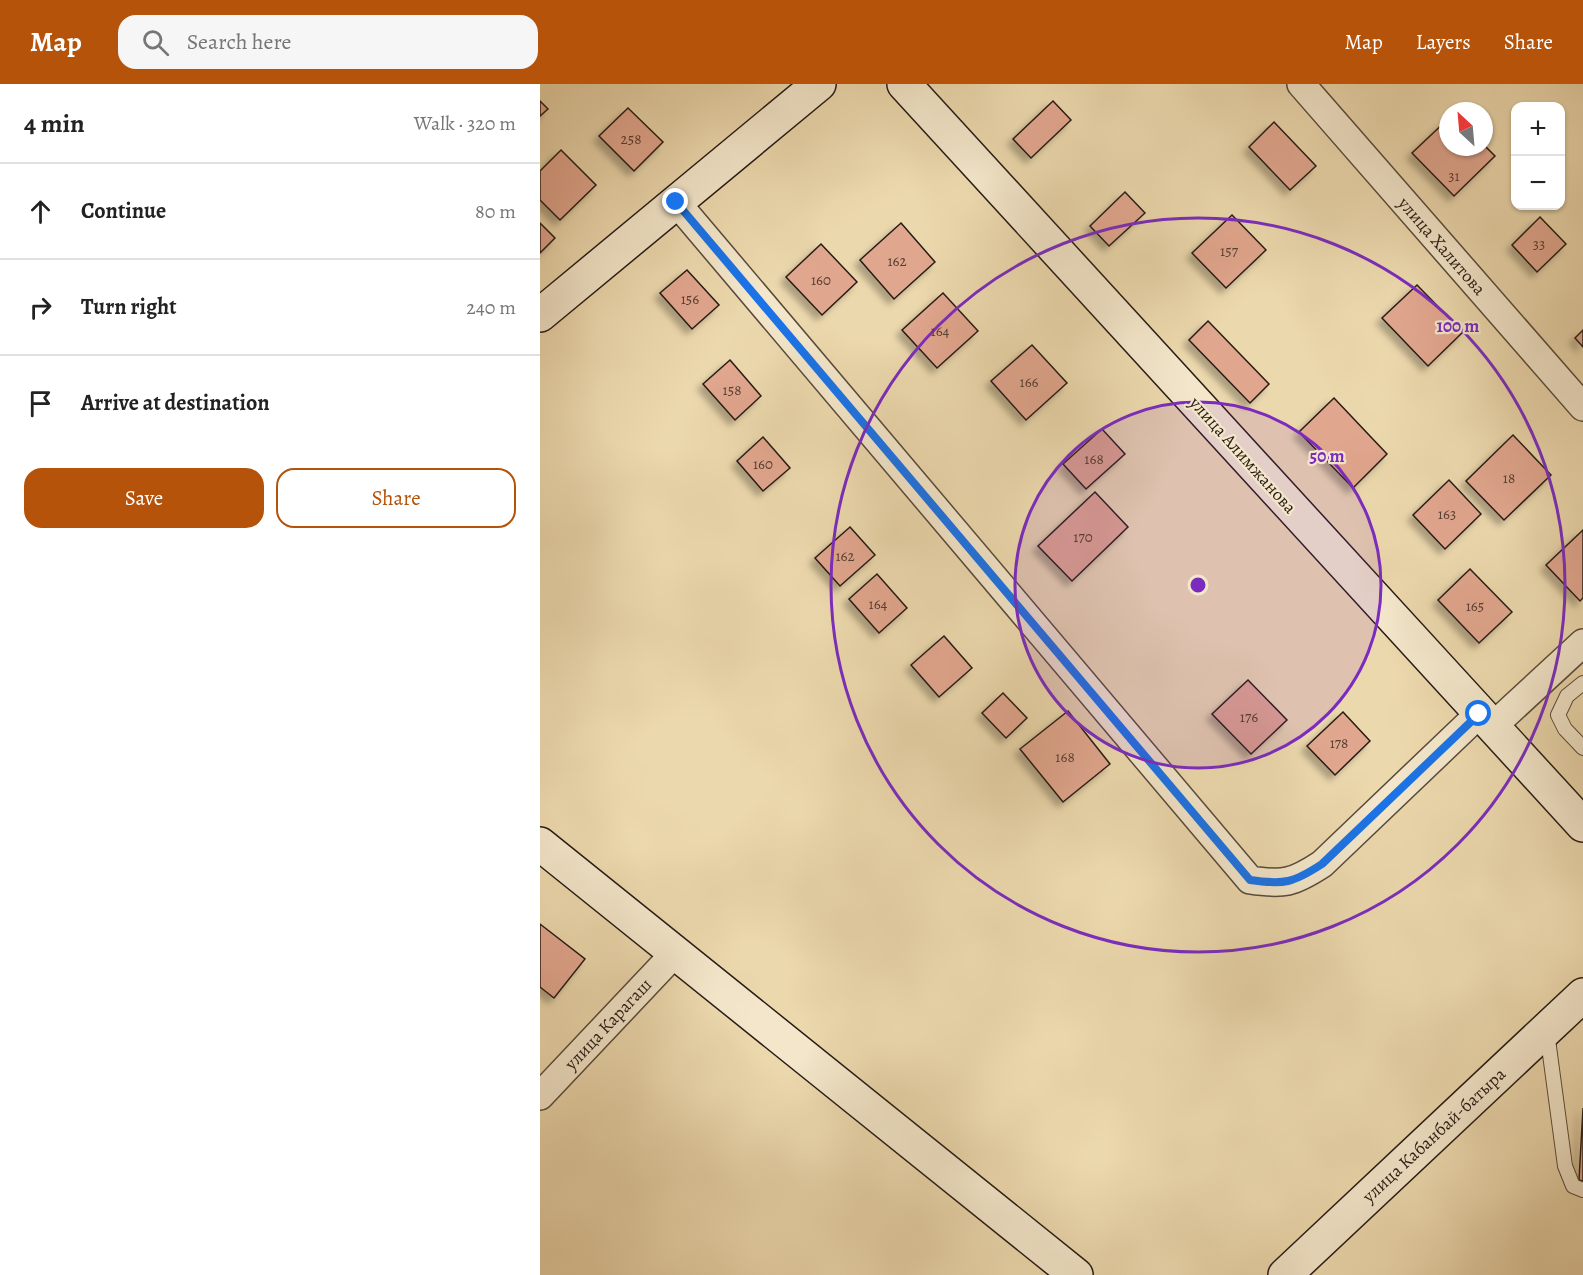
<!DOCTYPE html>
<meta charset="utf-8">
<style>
:root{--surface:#fff;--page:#f6f6f6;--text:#222;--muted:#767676;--line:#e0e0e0;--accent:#b45309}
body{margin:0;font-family:Alegreya,serif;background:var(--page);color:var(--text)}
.controls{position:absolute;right:18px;top:18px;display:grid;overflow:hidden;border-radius:12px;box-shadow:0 2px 4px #0004}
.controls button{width:54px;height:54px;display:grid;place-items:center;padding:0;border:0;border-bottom:2px solid var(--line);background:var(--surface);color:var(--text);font:30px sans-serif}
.compass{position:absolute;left:899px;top:18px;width:54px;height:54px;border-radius:50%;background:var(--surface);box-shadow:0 2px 4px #0004;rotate:334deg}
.stop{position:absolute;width:18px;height:18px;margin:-14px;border:4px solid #1a73e8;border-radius:50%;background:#fff}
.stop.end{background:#1a73e8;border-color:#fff;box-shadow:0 2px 6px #0008}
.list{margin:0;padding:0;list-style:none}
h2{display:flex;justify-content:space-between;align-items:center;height:78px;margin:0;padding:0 24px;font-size:26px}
h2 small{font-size:20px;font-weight:400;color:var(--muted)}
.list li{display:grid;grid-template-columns:39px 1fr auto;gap:18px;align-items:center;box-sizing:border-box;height:96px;padding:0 24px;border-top:2px solid var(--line)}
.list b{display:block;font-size:22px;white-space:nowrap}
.list em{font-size:20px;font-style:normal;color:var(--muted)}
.actions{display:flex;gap:12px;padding:18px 24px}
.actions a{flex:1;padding:14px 0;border:2px solid var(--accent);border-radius:18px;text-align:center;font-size:21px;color:var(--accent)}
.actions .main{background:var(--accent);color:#fff}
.icon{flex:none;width:33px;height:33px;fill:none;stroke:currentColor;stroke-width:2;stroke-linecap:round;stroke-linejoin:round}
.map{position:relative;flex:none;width:1043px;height:1191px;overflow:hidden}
header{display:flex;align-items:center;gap:36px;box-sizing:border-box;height:84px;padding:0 30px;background:var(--accent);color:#fff}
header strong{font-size:28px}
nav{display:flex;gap:33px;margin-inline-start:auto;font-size:21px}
.search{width:420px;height:54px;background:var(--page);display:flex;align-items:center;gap:15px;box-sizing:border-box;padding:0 21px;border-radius:18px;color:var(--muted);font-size:22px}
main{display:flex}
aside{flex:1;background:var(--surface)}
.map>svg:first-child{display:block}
.building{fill:#e1a68e;stroke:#271b14;stroke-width:1.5;filter:url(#shadow)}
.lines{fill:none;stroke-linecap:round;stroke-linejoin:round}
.lane-casing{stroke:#584a3a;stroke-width:16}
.street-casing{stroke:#584a3a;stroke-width:30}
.secondary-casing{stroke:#271b14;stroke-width:36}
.lane{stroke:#f3e6ca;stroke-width:14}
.street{stroke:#f3e6ca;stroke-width:27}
.secondary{stroke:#f3e6ca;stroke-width:33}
.route{stroke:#1a73e8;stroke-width:8}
.ring{fill:none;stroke:#7b2cbf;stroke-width:3}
.labels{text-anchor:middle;stroke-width:4.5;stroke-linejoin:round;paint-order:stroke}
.number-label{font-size:15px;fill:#563e32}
.street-label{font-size:18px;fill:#271b14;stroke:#f3e6ca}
.centre{fill:#7b2cbf;stroke:#f3e6ca;stroke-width:3}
.ring-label{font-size:18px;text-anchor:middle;font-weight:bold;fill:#7b2cbf;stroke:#f3e6ca;stroke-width:4.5;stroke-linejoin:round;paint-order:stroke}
</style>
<header>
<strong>Map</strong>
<div class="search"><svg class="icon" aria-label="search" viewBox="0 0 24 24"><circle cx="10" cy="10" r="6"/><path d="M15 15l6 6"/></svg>Search here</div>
<nav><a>Map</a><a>Layers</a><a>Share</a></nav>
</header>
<main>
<aside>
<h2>4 min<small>Walk · 320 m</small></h2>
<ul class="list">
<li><svg class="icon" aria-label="ahead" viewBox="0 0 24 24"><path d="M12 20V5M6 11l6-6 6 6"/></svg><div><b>Continue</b></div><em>80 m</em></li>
<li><svg class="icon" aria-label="right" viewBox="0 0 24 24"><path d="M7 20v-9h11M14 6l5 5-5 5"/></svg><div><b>Turn right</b></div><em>240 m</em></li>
<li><svg class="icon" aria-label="arrive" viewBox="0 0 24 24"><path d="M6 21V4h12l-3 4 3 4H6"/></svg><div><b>Arrive at destination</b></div></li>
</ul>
<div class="actions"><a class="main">Save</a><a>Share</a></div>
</aside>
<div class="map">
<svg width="1043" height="1191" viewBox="0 0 1043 1191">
<defs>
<filter id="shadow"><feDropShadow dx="-5.5" dy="5.5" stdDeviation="3" flood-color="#0004"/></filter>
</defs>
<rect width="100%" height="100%" fill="#ecd8ad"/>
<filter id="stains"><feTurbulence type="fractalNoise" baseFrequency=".00333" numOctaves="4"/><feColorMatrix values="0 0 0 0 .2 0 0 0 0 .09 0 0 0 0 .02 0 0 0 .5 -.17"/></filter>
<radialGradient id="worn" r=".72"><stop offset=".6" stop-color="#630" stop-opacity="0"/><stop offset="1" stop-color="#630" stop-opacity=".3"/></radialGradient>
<g class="building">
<polygon points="0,17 8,25 0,32"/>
<polygon points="513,17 531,36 491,74 473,55"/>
<polygon points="88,24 123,58 94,87 59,52"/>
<polygon points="908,35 908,63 944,63 944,61 955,72 914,112 872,69"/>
<polygon points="734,38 776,82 750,106 709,63"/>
<polygon points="21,66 56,101 20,136 0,116 0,87"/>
<polygon points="585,108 605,129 569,162 550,142"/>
<polygon points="692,131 726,166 686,204 652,169"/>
<polygon points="1000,133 1026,160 997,188 972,161"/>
<polygon points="0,139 15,154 0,169"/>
<polygon points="361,139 395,178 354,215 320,176"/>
<polygon points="281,160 317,198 282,231 246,193"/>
<polygon points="147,186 179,221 152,245 120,209"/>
<polygon points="877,201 923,248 888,282 842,234"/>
<polygon points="403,209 438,247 397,284 362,246"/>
<polygon points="668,237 729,300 710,319 649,256"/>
<polygon points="1043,246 1043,263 1035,254"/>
<polygon points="492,261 527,299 486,336 451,297"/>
<polygon points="190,276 221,312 195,336 163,300"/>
<polygon points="794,314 847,370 813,404 759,348"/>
<polygon points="562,345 585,370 546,405 523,380"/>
<polygon points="973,351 1011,391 964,436 926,397"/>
<polygon points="223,353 250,384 223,407 197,377"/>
<polygon points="909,396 941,430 905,465 873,431"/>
<polygon points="555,408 588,443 532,497 498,462"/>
<polygon points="310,443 335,471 300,502 275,474"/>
<polygon points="1043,446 1043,514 1040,517 1006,481"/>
<polygon points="930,485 972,528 939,559 898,516"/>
<polygon points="337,490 367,524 339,549 309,515"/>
<polygon points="404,552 432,584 399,613 371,581"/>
<polygon points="708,596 747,636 711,670 672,630"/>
<polygon points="463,609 487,634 466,654 442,629"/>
<polygon points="528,627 570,680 523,718 480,665"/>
<polygon points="803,628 830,657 795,691 767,662"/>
<polygon points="0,840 45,875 14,914 0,903"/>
<polygon points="1043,1024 1043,1097 1039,1096"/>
</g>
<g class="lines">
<defs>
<g id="lane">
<polyline points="1043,599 1027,612 1018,631 1025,645 1043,664"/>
<polyline points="1007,948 1025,1082 1033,1102 1043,1106"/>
</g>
<g id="street">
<polyline points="761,0 1043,323"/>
<path d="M136 118 710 796C744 801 753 799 782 780L939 630"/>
<polyline points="952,643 1043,559"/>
<polyline points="0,1012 136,868"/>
</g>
<g id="secondary">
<polyline points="364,0 1043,741"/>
<polyline points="0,231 279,0"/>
<polyline points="0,760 536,1191"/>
<polyline points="745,1191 1043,911"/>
</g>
</defs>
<use href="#lane" class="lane-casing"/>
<use href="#street" class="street-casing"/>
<use href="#secondary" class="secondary-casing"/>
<use href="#lane" class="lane"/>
<use href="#street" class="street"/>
<use href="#secondary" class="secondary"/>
</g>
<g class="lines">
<path class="route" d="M136 118 710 796C744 801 753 799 782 780L939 630"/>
</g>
<circle cx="658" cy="501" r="183" fill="#7b2cbf" fill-opacity=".12"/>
<g class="ring">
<circle cx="658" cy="501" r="183"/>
<circle cx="658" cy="501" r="367"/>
</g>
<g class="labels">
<g class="number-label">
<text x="91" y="60">258</text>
<text x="914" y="97">31</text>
<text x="999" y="165">33</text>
<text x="689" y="172">157</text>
<text x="357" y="182">162</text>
<text x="281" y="201">160</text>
<text x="150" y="220">156</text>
<text x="400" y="252">164</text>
<text x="489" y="303">166</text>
<text x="192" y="311">158</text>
<text x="554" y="380">168</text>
<text x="223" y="385">160</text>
<text x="969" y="399">18</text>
<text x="907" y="435">163</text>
<text x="543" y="458">170</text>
<text x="305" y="477">162</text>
<text x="338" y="525">164</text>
<text x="935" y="527">165</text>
<text x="709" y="638">176</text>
<text x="799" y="664">178</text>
<text x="525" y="678">168</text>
</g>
<g class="street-label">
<text transform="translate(902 162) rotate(49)" y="6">улица Халитова</text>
<text transform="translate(703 371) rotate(48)" y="6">улица Алимжанова</text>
<text transform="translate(68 940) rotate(-47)" y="6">улица Карагаш</text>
<text transform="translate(894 1051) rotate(-43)" y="6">улица Кабанбай-батыра</text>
</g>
</g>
<circle cx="658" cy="501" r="9" class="centre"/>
<g class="ring-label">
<text x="918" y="248">100 m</text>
<text x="787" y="378">50 m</text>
</g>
<rect width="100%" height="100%" filter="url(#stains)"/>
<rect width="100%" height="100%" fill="url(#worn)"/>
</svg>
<div class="controls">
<button>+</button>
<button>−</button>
</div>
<svg class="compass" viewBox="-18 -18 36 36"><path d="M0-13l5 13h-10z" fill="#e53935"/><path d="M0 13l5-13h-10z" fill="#767676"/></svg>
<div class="stop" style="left:939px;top:630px"></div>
<div class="stop end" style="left:136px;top:118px"></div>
</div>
</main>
